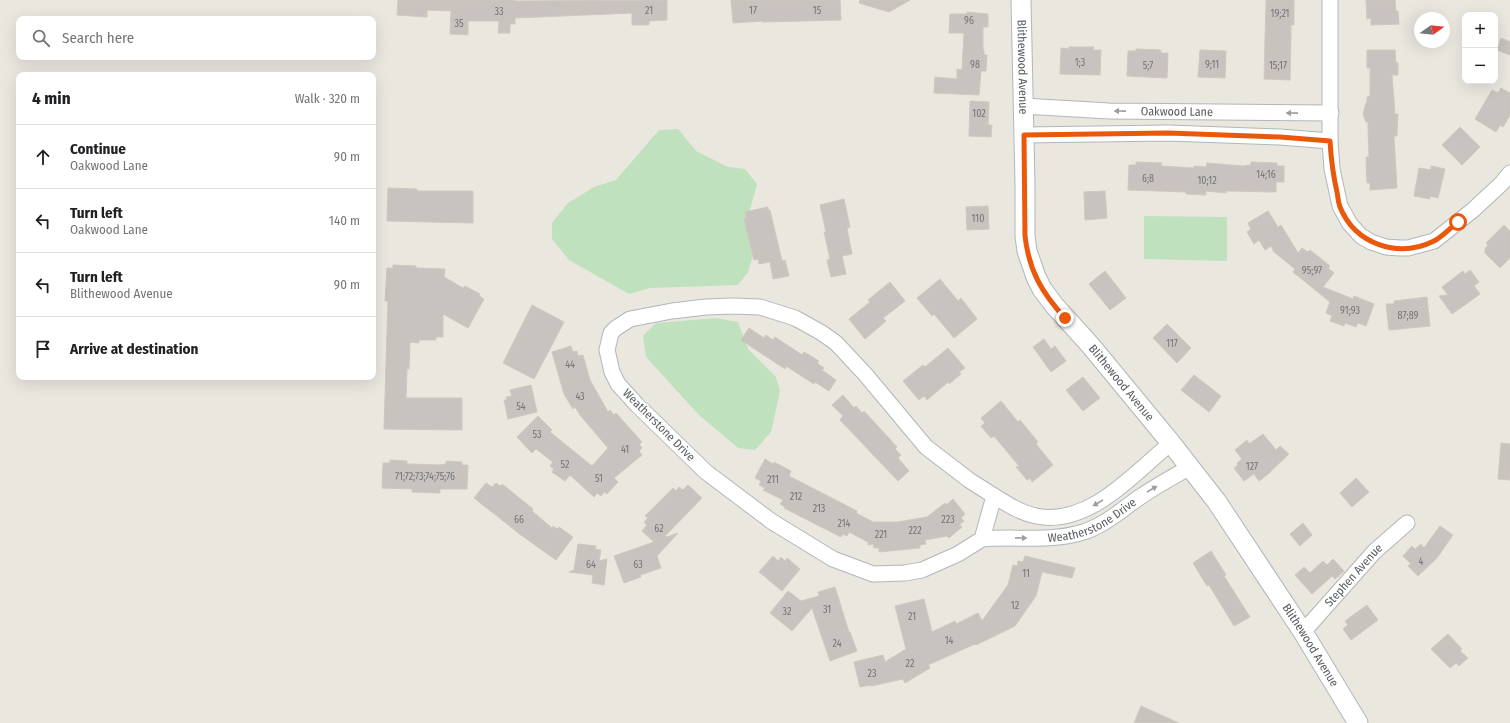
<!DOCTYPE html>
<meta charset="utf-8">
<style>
:root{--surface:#fff;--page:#f2f2f2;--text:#202124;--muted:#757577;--line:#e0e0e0}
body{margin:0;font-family:"Fira Sans Condensed",sans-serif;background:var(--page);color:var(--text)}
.controls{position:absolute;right:12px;top:12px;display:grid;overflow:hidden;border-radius:8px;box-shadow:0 4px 16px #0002}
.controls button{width:36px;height:36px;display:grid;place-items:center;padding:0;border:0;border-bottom:1px solid var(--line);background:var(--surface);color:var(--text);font:20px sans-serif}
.compass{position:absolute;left:1414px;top:12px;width:36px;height:36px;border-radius:50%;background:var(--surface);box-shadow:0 4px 16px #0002;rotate:76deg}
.stop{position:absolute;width:12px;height:12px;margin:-9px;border:3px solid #ea580c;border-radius:50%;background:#fff}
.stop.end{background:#ea580c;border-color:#fff;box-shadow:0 1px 4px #0008}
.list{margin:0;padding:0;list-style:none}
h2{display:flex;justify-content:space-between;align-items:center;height:52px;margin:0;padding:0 16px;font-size:17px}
h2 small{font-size:13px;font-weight:400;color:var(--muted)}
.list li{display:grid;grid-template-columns:26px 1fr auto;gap:12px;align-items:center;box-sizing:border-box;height:64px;padding:0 16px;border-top:1px solid var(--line)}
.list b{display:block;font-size:15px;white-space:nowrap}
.list p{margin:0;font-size:13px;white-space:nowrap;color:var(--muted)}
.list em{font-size:13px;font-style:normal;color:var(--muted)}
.icon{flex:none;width:22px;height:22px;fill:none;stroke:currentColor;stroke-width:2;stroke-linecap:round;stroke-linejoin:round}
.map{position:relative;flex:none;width:1510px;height:723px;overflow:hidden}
.search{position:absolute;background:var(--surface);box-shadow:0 4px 16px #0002;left:16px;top:16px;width:360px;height:44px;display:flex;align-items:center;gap:10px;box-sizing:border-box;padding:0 14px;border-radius:8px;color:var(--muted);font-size:15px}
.panel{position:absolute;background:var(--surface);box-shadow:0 4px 16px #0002;left:16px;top:72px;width:360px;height:308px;border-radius:8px}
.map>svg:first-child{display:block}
.green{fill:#c0e1bd}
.building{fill:#c8c3bf;stroke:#cfc8be}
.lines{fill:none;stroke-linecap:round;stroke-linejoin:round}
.minor-casing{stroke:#b2b6ba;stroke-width:17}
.tertiary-casing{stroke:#b2b6ba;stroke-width:21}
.minor{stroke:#fff;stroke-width:15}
.tertiary{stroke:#fff;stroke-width:19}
.oneway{fill:#9b9da0}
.route{stroke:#ea580c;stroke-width:5}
.labels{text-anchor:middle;stroke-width:3;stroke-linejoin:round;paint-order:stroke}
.number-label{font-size:10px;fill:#747678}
.street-label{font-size:12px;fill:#585c60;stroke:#fff}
</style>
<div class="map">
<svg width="1510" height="723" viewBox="0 0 1510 723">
<rect width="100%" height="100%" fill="#eae7df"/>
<g class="green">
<polygon points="678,129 696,151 728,167 745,169 757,184 750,210 753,256 748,272 738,285 650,288 629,294 569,260 552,239 552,223 568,203 594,187 616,180 659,130"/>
<polygon points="1144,216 1227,217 1227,261 1144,259"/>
<polygon points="716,318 738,322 748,349 776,377 780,391 771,432 755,450 738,448 699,415 646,357 643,336 656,323"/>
</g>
<g class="building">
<polygon points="398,0 515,0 515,1 667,0 667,20 649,21 649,25 632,25 632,13 515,18 515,24 510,24 510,33 498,33 499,21 468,21 468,35 450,34 451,11 427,10 427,17 397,15"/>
<polygon points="731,0 840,0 841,20 763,22 763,21 733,23"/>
<polygon points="860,0 910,0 889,12 859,3"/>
<polygon points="1266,0 1294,0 1294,25 1291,25 1291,33 1290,80 1264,79"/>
<polygon points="1366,0 1395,0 1396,11 1398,11 1399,24 1371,25 1371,18 1367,19"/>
<polygon points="967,12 988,14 988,27 983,27 983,50 984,50 984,55 987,55 986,71 981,71 979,95 934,93 935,77 957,79 957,69 962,70 964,33 949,33 950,14 967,14"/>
<polygon points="1501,38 1510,42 1510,55 1497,50"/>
<polygon points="1069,47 1094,47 1093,50 1101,50 1100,75 1060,74 1061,48 1069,49"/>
<polygon points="1136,49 1161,50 1161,53 1168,53 1167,78 1127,76 1128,51 1136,51"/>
<polygon points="1200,50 1226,51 1225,78 1198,77"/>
<polygon points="1367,50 1395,50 1396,63 1398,63 1398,75 1392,75 1395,114 1398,114 1397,136 1394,136 1397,188 1370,190 1370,183 1367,183 1366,157 1369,157 1368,129 1368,122 1366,122 1363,114 1366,103 1367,103 1367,97 1370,96 1370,68 1367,68"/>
<polygon points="1501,88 1510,93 1510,115 1503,127 1500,125 1496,132 1475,119 1492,90 1498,93"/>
<polygon points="970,101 989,102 988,125 992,125 991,137 969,136"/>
<polygon points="1460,127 1480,147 1462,165 1442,145"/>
<polygon points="1136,162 1162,163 1161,166 1194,168 1194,166 1206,167 1207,163 1243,166 1251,165 1251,162 1277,163 1277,166 1284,166 1284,182 1276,182 1276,192 1226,191 1226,193 1206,191 1206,195 1186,194 1186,192 1128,190 1129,165 1136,165"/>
<polygon points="1431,166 1445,169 1438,198 1430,196 1430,199 1414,196 1419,168 1431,170"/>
<polygon points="388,188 417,189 417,191 473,191 473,223 387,221"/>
<polygon points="1105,191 1107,218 1085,220 1084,192"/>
<polygon points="844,199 850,227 847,228 852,254 842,256 846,274 831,277 827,260 830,259 824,232 826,232 820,205"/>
<polygon points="988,206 989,229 967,230 966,207"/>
<polygon points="768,207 768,210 770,210 782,261 785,260 789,276 773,279 770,262 759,264 758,259 754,260 744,219 747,218 745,212"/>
<polygon points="1268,211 1278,227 1281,225 1298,253 1302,248 1308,252 1310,250 1330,266 1328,268 1334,273 1323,287 1353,299 1354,296 1374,304 1366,326 1358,323 1356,327 1345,323 1344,326 1330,321 1332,316 1326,313 1330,302 1293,272 1295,269 1274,252 1271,246 1265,250 1259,240 1254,244 1247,232 1251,229 1248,223"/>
<polygon points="1504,225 1510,231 1510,258 1500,268 1485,253 1485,249 1488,245 1486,243"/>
<polygon points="393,265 416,266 416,268 445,269 444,277 463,288 465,286 480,294 479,296 484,299 468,328 443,314 443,337 436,337 436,340 419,340 419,343 410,342 409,369 407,369 406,398 462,398 462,430 384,429 388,301 385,301 387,268 393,268"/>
<polygon points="1470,270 1479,282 1474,286 1480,294 1452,314 1439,296 1448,295 1442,287 1463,271 1465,274"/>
<polygon points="1105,271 1126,298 1110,310 1089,284"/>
<polygon points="940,279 958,301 961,298 977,319 954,338 934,314 932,316 917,298"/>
<polygon points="890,282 905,301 883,318 886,321 865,339 849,319 870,302 868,300"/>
<polygon points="1427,297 1430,326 1389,330 1386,304 1394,304 1394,301"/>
<polygon points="532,305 564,322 534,379 503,363"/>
<polygon points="1167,324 1191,348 1177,363 1153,338"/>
<polygon points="749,328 764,338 766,335 773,340 775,337 802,355 804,352 819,361 817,363 824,368 822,370 836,380 829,391 815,382 814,384 786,366 785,369 741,340"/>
<polygon points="1044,339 1051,349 1055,346 1066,361 1051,372 1033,347"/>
<polygon points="571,346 573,352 577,351 578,356 583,355 590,380 608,412 610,410 614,415 616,413 642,442 639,444 642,448 639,451 642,455 614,478 618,482 607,494 604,492 601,496 597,493 594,497 570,475 565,481 552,472 554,469 550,466 553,462 536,449 532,453 517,437 538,416 552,430 550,432 592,466 608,448 580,415 575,407 573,409 564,394 552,352"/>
<polygon points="948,348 965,368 959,372 961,374 949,384 948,382 927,400 924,396 919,400 903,381 923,365 925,367"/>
<polygon points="1194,375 1221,396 1209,412 1181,390"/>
<polygon points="1083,377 1100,398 1083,411 1066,390"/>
<polygon points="531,385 537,412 508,419 504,400 507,400 506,397 512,396 510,390"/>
<polygon points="843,395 854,408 856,406 862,413 864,411 897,447 895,449 901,455 898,458 909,471 898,481 840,420 843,416 832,405"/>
<polygon points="1001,401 1018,422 1020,420 1038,442 1036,444 1053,465 1032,482 1030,478 1027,480 1016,467 1019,466 994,436 991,438 981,426 985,423 981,418"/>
<polygon points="1263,434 1276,450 1280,446 1289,454 1268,474 1259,481 1254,474 1244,481 1234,468 1238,465 1237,463 1242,459 1235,450 1247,440 1249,444"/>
<polygon points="1501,443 1510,444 1510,480 1498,479"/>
<polygon points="765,459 773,464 774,462 791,471 789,476 857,511 856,513 873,522 898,522 927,517 945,503 946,505 953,499 965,514 961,518 964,521 959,525 962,527 949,538 947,536 925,540 926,544 920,545 920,548 879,552 879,548 874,548 873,544 868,545 868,542 849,532 847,536 843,534 841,537 784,508 785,507 780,504 783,500 763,490 765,488 759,485 761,481 755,478"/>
<polygon points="390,460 407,461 407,464 440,465 446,464 446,461 462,462 462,465 468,465 467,489 440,489 440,493 412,492 412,489 382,488 383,463 390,463"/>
<polygon points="1356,478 1369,492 1352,507 1340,493"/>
<polygon points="486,483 492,487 496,483 500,486 502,484 533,509 532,511 552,528 553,526 557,529 559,527 573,537 556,560 521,535 474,498"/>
<polygon points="688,485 702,498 665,536 667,537 678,533 657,556 661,568 640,575 641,577 624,583 614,556 654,542 642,531 647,525 644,522 648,518 645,516 673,488 676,491 679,487 683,490"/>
<polygon points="1303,523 1312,535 1300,546 1290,534"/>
<polygon points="1440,526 1453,535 1437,558 1418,576 1408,566 1411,564 1403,556 1412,546 1415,549 1421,544 1424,548"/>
<polygon points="578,544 596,546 595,549 601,550 599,561 607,559 604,585 592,583 593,575 569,572 574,570"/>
<polygon points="1211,551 1226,575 1224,576 1250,617 1234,626 1209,585 1207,586 1193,563"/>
<polygon points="773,556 778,561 781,557 785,561 787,558 800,569 782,591 759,572"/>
<polygon points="1025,556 1075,568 1072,578 1042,572 1036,596 1015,626 976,645 975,644 928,665 930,668 905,683 903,679 871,686 871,685 860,687 854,662 883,655 885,662 906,649 895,606 924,599 932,632 955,621 956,624 978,613 982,621 1008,585 1013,565 1017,566 1018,561 1023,562"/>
<polygon points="1333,559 1344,571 1335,579 1332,576 1312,594 1295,575 1304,567 1310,573 1323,561 1327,565"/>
<polygon points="835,587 849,632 850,632 857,651 830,661 812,608 792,631 770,613 788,591 801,601 819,596 818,592"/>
<polygon points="1367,605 1378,620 1351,640 1343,629 1348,625 1345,621"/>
<polygon points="1448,634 1462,649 1460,651 1468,658 1459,666 1456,663 1450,668 1431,649"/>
<polygon points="1141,706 1179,723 1134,723"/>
</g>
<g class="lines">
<defs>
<g id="minor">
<polyline points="1330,0 1330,141 1332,169 1340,206 1350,224 1361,236 1371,242 1386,247 1400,248 1408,248 1434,241 1473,210 1502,183 1510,173"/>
<path id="s1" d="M1023 106 1109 111 1331 113"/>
<polyline points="1024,135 1168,133 1280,137 1330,141"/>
<polygon points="733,306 760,307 795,318 822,333 836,343 865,374 926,447 969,480 994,496 982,539 958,554 922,570 905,573 873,574 833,559 771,521 706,472 637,405 618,384 612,372 607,350 611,333 616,328 630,319 672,311 706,307"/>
<path d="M994 496C1007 504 1021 513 1036 516 1089 527 1134 473 1171 443"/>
<path id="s2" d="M982 539C1014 536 1049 542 1080 533 1103 527 1121 510 1140 497 1156 486 1173 477 1190 467"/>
<path id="s3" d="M1303 632 1375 551 1407 523"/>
</g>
<g id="tertiary">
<path id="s4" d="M1021 0 1025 184V236L1027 251 1036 277 1042 289 1054 305 1091 346 1171 443 1217 502 1303 632 1358 723"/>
</g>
</defs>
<use href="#minor" class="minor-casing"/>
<use href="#tertiary" class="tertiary-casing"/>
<use href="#minor" class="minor"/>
<use href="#tertiary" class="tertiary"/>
</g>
<defs><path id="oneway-solid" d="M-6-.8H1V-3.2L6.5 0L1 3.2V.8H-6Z"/></defs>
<g class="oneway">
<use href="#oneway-solid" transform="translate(1120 111) rotate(-179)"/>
<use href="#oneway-solid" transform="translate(1292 113) rotate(-179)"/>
<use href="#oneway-solid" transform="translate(1152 489) rotate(-31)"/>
<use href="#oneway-solid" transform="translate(1098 503) rotate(149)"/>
<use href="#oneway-solid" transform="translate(1021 538) rotate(1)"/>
</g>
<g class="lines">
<path class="route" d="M1065 318C1042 293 1029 271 1025 236L1024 135 1168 133 1280 137 1330 141C1331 158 1333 175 1337 192 1338 197 1338 202 1340 207 1355 244 1398 259 1434 241 1442 237 1450 228 1458 222"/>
</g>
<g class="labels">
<g class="number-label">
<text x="649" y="14">21</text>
<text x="753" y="14">17</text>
<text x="817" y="14">15</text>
<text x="499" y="15">33</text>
<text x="1280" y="17">19;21</text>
<text x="969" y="24">96</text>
<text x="459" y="27">35</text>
<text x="1080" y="66">1;3</text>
<text x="975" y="68">98</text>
<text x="1212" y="68">9;11</text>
<text x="1148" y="69">5;7</text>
<text x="1278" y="69">15;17</text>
<text x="979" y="117">102</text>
<text x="1266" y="178">14;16</text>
<text x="1148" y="182">6;8</text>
<text x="1207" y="184">10;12</text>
<text x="978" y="222">110</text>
<text x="1312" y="274">95;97</text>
<text x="1350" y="314">91;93</text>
<text x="1408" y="319">87;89</text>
<text x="1172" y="347">117</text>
<text x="570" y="368">44</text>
<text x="580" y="400">43</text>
<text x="521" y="410">54</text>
<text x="537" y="438">53</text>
<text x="625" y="453">41</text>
<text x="565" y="468">52</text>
<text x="1252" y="470">127</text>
<text x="425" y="480">71;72;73;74;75;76</text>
<text x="599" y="482">51</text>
<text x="773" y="483">211</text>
<text x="796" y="500">212</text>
<text x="819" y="512">213</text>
<text x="519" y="523">66</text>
<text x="948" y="523">223</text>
<text x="844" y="527">214</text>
<text x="659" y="532">62</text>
<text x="915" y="534">222</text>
<text x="881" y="538">221</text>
<text x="1421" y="565">4</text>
<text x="591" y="568">64</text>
<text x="638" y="568">63</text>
<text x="1026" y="577">11</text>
<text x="1015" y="609">12</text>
<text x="827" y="613">31</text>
<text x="787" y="615">32</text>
<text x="912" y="620">21</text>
<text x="949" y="644">14</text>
<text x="837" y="647">24</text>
<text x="910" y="667">22</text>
<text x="872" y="677">23</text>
</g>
<g class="street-label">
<text dy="4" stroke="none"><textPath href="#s4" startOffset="67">Blithewood Avenue</textPath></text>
<text dy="4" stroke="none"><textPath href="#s1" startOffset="154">Oakwood Lane</textPath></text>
<text dy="4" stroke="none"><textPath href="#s4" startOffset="415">Blithewood Avenue</textPath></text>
<text transform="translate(659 425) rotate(45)" y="4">Weatherstone Drive</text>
<text dy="4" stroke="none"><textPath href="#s2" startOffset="114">Weatherstone Drive</textPath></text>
<text dy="4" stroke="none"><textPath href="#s3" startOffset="76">Stephen Avenue</textPath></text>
<text dy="4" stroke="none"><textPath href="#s4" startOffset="739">Blithewood Avenue</textPath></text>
</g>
</g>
</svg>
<div class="controls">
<button>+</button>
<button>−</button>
</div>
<svg class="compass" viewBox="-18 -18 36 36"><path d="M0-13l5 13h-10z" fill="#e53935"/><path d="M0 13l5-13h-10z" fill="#757577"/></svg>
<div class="stop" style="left:1458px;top:222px"></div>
<div class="stop end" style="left:1065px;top:318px"></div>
<div class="search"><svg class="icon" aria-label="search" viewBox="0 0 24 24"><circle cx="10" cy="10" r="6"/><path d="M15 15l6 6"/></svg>Search here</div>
<section class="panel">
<h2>4 min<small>Walk · 320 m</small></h2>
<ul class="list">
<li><svg class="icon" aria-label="ahead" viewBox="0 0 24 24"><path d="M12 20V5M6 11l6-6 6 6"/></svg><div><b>Continue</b><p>Oakwood Lane</p></div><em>90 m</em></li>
<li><svg class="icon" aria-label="left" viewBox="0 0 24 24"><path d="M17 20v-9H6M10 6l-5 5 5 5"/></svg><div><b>Turn left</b><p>Oakwood Lane</p></div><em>140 m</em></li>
<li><svg class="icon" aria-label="left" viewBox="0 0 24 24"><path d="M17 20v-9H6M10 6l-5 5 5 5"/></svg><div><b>Turn left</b><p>Blithewood Avenue</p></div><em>90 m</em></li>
<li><svg class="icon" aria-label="arrive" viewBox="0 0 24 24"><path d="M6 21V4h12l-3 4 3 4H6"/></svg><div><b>Arrive at destination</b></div></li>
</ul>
</section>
</div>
